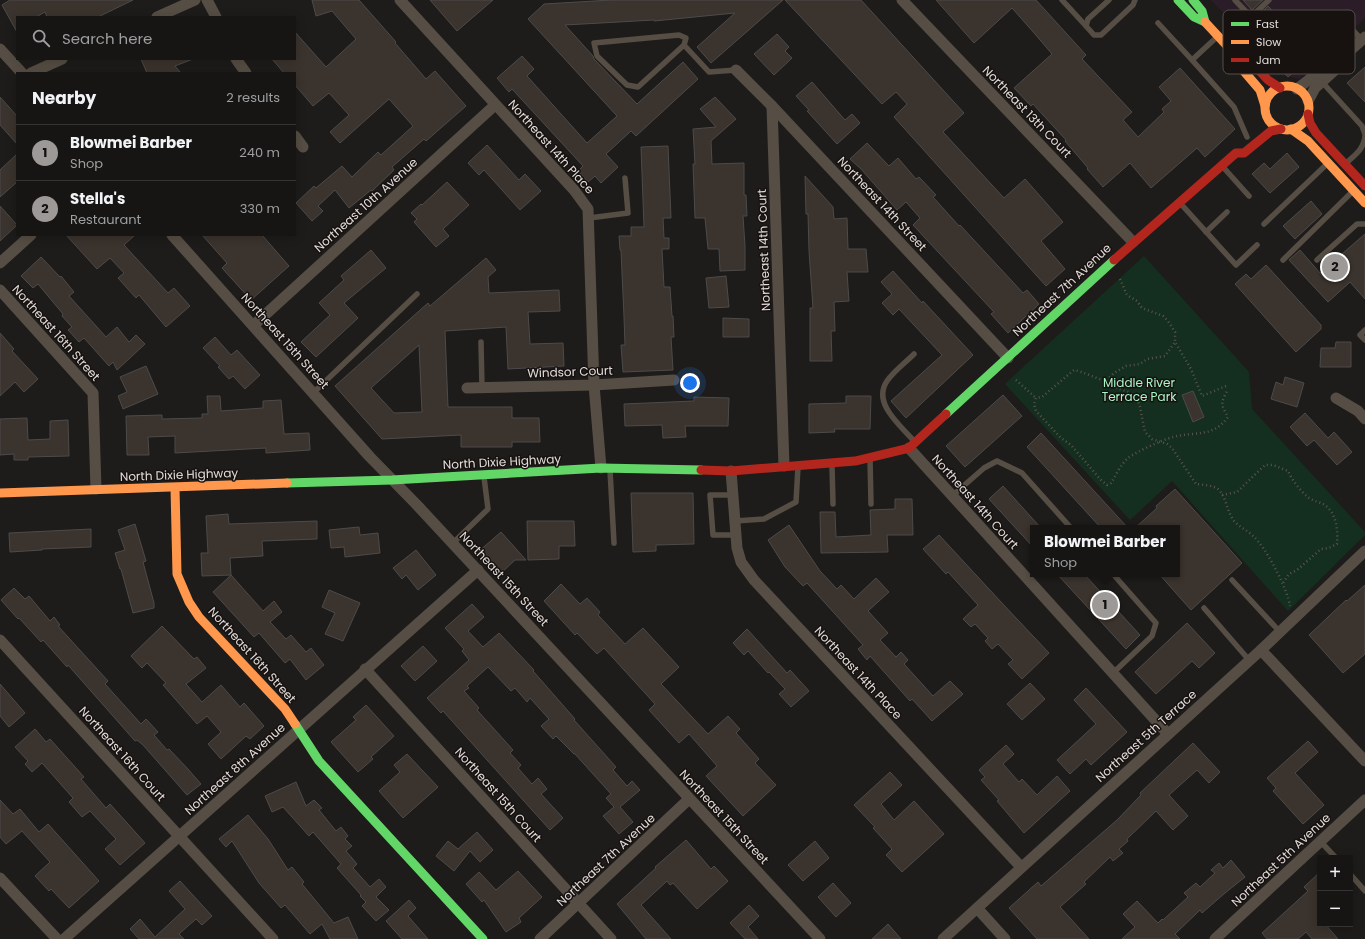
<!DOCTYPE html>
<meta charset="utf-8">
<style>
:root{--surface:#161514;--page:#1f1e1d;--text:#f1f3f6;--muted:#9e9fa0;--line:#353434;--accent:#9d9997}
body{margin:0;font-family:Poppins,sans-serif;background:var(--page);color:var(--text)}
.controls{position:absolute;right:12px;bottom:12px;display:grid;overflow:hidden;border-radius:0px;box-shadow:0 2px 10px #0003}
.controls button{width:36px;height:36px;display:grid;place-items:center;padding:0;border:0;border-bottom:1px solid var(--line);background:var(--surface);color:var(--text);font:20px sans-serif}
.you{position:absolute;left:690px;top:383px;width:14px;height:14px;margin:-10px;border:3px solid #fff;border-radius:50%;background:#1a73e8;box-shadow:0 0 0 6px #1a73e833}
.badge{display:grid;place-items:center;width:26px;height:26px;border-radius:50%;background:var(--accent);color:#111;font-size:13px;font-weight:700}
.pin{position:absolute;translate:-50% -50%;border:2px solid #fff;box-shadow:0 1px 4px #0006}
.popup{position:absolute;left:1030px;top:525px;width:150px;height:52px;box-sizing:border-box;display:grid;place-content:center;border-radius:0px;background:var(--surface);filter:drop-shadow(0 1px 3px #0005);font-size:13px;white-space:nowrap;color:var(--muted)}
.popup b{font-size:15px;color:var(--text)}
.popup::after{content:'';position:absolute;left:50%;top:100%;margin-left:-8px;border:8px solid transparent;border-top-color:var(--surface)}
.list{margin:0;padding:0;list-style:none}
h2{display:flex;justify-content:space-between;align-items:center;height:52px;margin:0;padding:0 16px;font-size:17px}
h2 small{font-size:13px;font-weight:400;color:var(--muted)}
.list li{display:grid;grid-template-columns:26px 1fr auto;gap:12px;align-items:center;box-sizing:border-box;height:56px;padding:0 16px;border-top:1px solid var(--line)}
.list b{display:block;font-size:15px;white-space:nowrap}
.list p{margin:0;font-size:13px;white-space:nowrap;color:var(--muted)}
.list em{font-size:13px;font-style:normal;color:var(--muted)}
.icon{flex:none;width:22px;height:22px;fill:none;stroke:currentColor;stroke-width:2;stroke-linecap:round;stroke-linejoin:round}
.map{position:relative;flex:none;width:1365px;height:939px;overflow:hidden}
.search{position:absolute;background:var(--surface);box-shadow:0 2px 10px #0003;left:16px;top:16px;width:280px;height:44px;display:flex;align-items:center;gap:10px;box-sizing:border-box;padding:0 14px;border-radius:0px;color:var(--muted);font-size:15px}
.panel{position:absolute;background:var(--surface);box-shadow:0 2px 10px #0003;left:16px;top:72px;width:280px;height:164px;border-radius:0px}
.map>svg:first-child{display:block}
.commercial{fill:#2a1d27}
.green{fill:#142f1f}
.building{fill:#3b332d;stroke:#4d4b4a;fill-rule:evenodd}
.lines{fill:none;stroke-linecap:round;stroke-linejoin:round}
.path{stroke:#5a544e;stroke-width:2.5;stroke-dasharray:1 3;stroke-linecap:butt}
.lane{stroke:#564e44;stroke-width:5.5}
.street{stroke:#564e44;stroke-width:11}
.fast{stroke:#63d668;stroke-width:9}
.slow{stroke:#ff974d;stroke-width:9}
.jam{stroke:#b3261e;stroke-width:9}
.labels{text-anchor:middle;stroke-width:3;stroke-linejoin:round;paint-order:stroke}
.street-label{font-size:12px;fill:#e1dddb;stroke:#17110f}
.park-label{font-size:12px;fill:#a8f6c7;stroke:#17110f}
.key{fill:#17110f;stroke:#544e4c;stroke-width:1}
.key-label{font-size:11px;fill:#e1dddb}
</style>
<div class="map">
<svg width="1365" height="939" viewBox="0 0 1365 939">
<rect width="100%" height="100%" fill="#1e1c1a"/>
<polygon class="commercial" points="1211,0 1365,0 1365,18 1300,79 1281,75"/>
<polygon class="green" points="1144,256 1249,372 1252,409 1365,532 1365,535 1288,611 1172,481 1130,520 1005,384"/>
<g class="building">
<polygon points="10,0 133,0 98,17 47,17 45,12 36,17 17,17 17,32 2,5"/>
<polygon points="312,0 359,0 396,42 395,43 426,79 435,71 466,106 426,141 424,139 392,167 394,170 372,191 371,190 349,208 335,190 318,206 323,211 312,221 296,203 314,186 316,188 342,166 352,177 378,152 381,155 413,126 389,99 340,143 330,132 349,115 329,93 313,106 295,85 295,73 284,73 272,59 295,59 295,32 326,67 356,39 332,11 316,16"/>
<polygon points="430,0 493,0 457,31"/>
<polygon points="611,0 783,0 711,63 697,47 735,13 654,21 654,20 565,25 593,56 594,59 637,104 683,62 698,79 636,136 631,131 606,154 618,167 601,183 595,176 588,182 578,171 583,166 512,89 509,92 497,78 522,56 534,69 527,76 587,143 617,116 528,19 544,4"/>
<polygon points="785,0 861,0 964,113 943,132 1004,198 1025,179 1063,222 1041,241 1065,269 1046,286 894,117 907,104 896,92 882,104"/>
<polygon points="936,0 1036,0 1086,55 1082,59 1132,112 1123,120 1138,137 1164,112 1162,109 1171,101 1159,87 1180,68 1235,129 1205,157 1197,148 1151,188 1130,163 1103,187 1087,169 1088,168 1065,141 1066,140 1033,104 1031,106 1014,88 1052,54 1035,34 1012,8 974,43"/>
<polygon points="1243,0 1263,0 1252,10"/>
<polygon points="1268,6 1313,55 1288,77 1256,41 1253,44 1241,32"/>
<polygon points="777,34 789,47 785,51 792,58 774,75 754,54"/>
<polygon points="141,59 193,59 175,66 181,73 147,73"/>
<polygon points="1365,67 1365,102 1347,83"/>
<polygon points="812,82 845,120 852,114 860,123 837,144 807,111 809,110 796,96"/>
<polygon points="0,97 17,116 17,144 0,125"/>
<polygon points="715,97 736,119 711,141 712,164 744,163 744,195 746,195 747,216 743,216 745,246 745,270 720,271 719,249 708,249 705,218 695,218 693,164 695,164 693,129 716,127 700,109"/>
<polygon points="867,143 889,166 898,158 916,179 919,177 936,195 933,197 959,226 960,225 1023,293 1027,290 1039,304 1008,333 991,314 994,312 913,225 920,218 906,202 897,210 861,169 850,159"/>
<polygon points="487,145 519,180 525,174 541,191 520,210 484,170 479,175 468,163"/>
<polygon points="668,146 671,218 663,218 664,238 669,238 669,249 662,249 664,287 670,287 672,316 673,316 674,337 671,337 673,370 623,372 621,345 625,345 624,317 621,250 620,250 619,236 631,236 631,227 644,227 641,147"/>
<polygon points="1287,153 1299,167 1270,193 1252,174 1264,163 1270,169"/>
<polygon points="17,154 17,182 0,197 0,170"/>
<polygon points="805,176 833,207 834,219 847,218 848,249 866,249 868,272 847,272 849,301 834,302 835,331 831,331 832,361 810,361 810,308 813,308 809,251 808,214 806,214"/>
<polygon points="447,182 469,205 443,229 449,236 436,247 414,222 417,219 411,213 421,204 422,205"/>
<polygon points="1311,201 1322,214 1295,239 1283,226"/>
<polygon points="0,206 17,225 0,241"/>
<polygon points="1365,234 1365,299 1350,282 1328,302 1289,260 1300,250 1320,273"/>
<polygon points="66,235 135,235 124,245 168,293 174,288 190,306 166,327 139,295 136,298 118,278 124,273 110,258 97,269"/>
<polygon points="202,235 262,235 289,266 251,300 222,268 227,263"/>
<polygon points="371,250 386,268 344,303 358,318 316,357 301,342 330,315 319,303 344,280 341,276"/>
<polygon points="41,257 60,277 61,276 74,292 69,296 106,337 117,327 129,342 136,335 145,344 117,370 113,362 109,366 84,338 79,342 68,330 72,327 62,316 63,314 38,284 33,288 21,276"/>
<path d="M486 258 496 270 488 277 489 293 559 290 560 311 528 312 530 344 563 343 564 366 508 369 506 327 445 331 448 407H512V418H539L540 442H512V447H461V435L382 439 335 386 428 303 430 306ZM419 345 422 412 394 413 371 388Z"/>
<polygon points="1266,265 1321,325 1321,329 1296,352 1235,284 1246,274 1251,279"/>
<polygon points="893,271 922,303 923,301 973,355 906,418 891,401 942,355 899,309 893,315 882,303 892,294 881,282"/>
<polygon points="726,276 729,307 709,308 706,278"/>
<polygon points="723,318 749,319 749,337 723,337"/>
<polygon points="0,333 14,349 12,351 38,379 24,392 15,382 0,396"/>
<polygon points="215,337 231,355 237,350 260,375 245,389 233,376 229,379 218,367 220,366 203,348"/>
<polygon points="1336,342 1351,342 1351,367 1320,367 1321,348 1335,348"/>
<polygon points="146,366 158,394 123,409 118,396 127,392 120,377"/>
<polygon points="1285,377 1304,383 1297,407 1271,399 1276,382 1283,385"/>
<polygon points="1193,391 1204,417 1193,422 1182,395"/>
<polygon points="1003,395 1022,416 965,467 946,446"/>
<polygon points="207,396 220,396 221,411 263,408 263,401 281,400 284,434 309,433 310,450 266,453 266,448 175,453 175,436 148,437 149,455 127,455 126,416 162,415 162,419 202,418 202,414 208,414"/>
<polygon points="846,396 871,396 870,429 834,429 835,432 809,433 809,404 846,403"/>
<polygon points="694,397 729,398 728,426 685,426 686,437 663,438 662,425 625,426 624,404 694,401"/>
<polygon points="1305,413 1328,438 1334,432 1352,452 1337,465 1314,440 1307,446 1290,427"/>
<polygon points="27,418 28,440 50,439 50,421 68,420 69,456 28,457 28,460 14,460 14,454 0,455 0,419"/>
<polygon points="1041,433 1128,528 1101,528 1027,447"/>
<polygon points="1003,486 1041,528 1033,528 1033,547 989,499"/>
<polygon points="1175,489 1242,563 1191,610 1159,574 1177,574 1177,528 1135,528 1157,508 1156,506"/>
<polygon points="631,493 693,493 694,544 656,545 656,551 633,552"/>
<polygon points="895,499 912,499 913,535 887,535 888,552 821,553 820,512 835,512 836,537 871,535 870,510 895,509"/>
<polygon points="228,514 229,524 317,521 317,539 262,541 263,556 230,558 231,575 202,576 201,553 208,553 206,516"/>
<polygon points="527,521 574,521 575,546 559,546 559,559 528,560"/>
<polygon points="135,524 146,561 143,562 154,603 154,608 133,613 121,569 120,569 115,553 125,550 118,530"/>
<polygon points="789,525 820,571 837,589 841,585 854,599 876,578 889,592 868,611 888,633 880,640 896,657 901,652 908,660 904,664 933,696 950,681 963,694 932,721 912,699 910,701 870,656 867,660 858,649 863,645 807,583 803,586 785,567 768,540"/>
<polygon points="359,527 360,535 378,533 380,553 345,557 344,547 331,548 329,530"/>
<polygon points="91,529 91,547 42,549 42,550 10,552 9,533"/>
<polygon points="501,532 526,560 515,560 499,575 478,552"/>
<polygon points="939,535 1001,602 1049,653 1022,679 1008,664 1013,660 998,644 992,649 985,641 988,638 975,624 971,627 963,619 978,605 948,572 946,574 923,549"/>
<polygon points="416,550 436,575 418,590 406,575 402,579 393,568"/>
<polygon points="1057,574 1084,574 1140,635 1126,649"/>
<polygon points="231,575 263,611 274,601 282,612 270,622 286,639 291,635 306,652 311,648 324,665 306,680 290,659 285,663 259,633 254,637 213,592"/>
<polygon points="561,584 580,604 587,598 600,612 598,615 625,644 643,628 679,667 661,684 708,734 728,716 740,729 736,733 759,759 755,763 776,785 743,816 706,776 717,766 689,734 679,743 649,710 655,704 604,648 597,654 577,633 575,635 544,601"/>
<polygon points="1365,585 1365,654 1343,673 1309,635 1346,600 1347,601"/>
<polygon points="14,588 25,599 29,596 50,621 54,617 60,625 58,626 108,681 105,684 141,724 146,719 158,732 154,735 167,750 169,749 187,768 201,784 187,795 143,745 137,740 135,741 68,665 67,667 43,640 41,642 19,618 18,619 1,600"/>
<polygon points="329,590 360,603 343,641 325,634 335,613 322,607"/>
<polygon points="472,604 484,617 468,631 483,647 499,633 534,670 533,671 575,719 574,720 616,767 613,770 627,786 632,781 640,790 620,807 633,822 619,834 603,816 614,807 606,798 611,794 575,754 574,754 556,736 553,739 541,726 549,719 530,698 527,702 515,688 511,691 488,667 467,686 469,688 464,691 479,708 477,710 513,750 510,753 521,765 518,768 532,784 538,778 547,789 541,794 563,818 550,830 443,711 441,713 427,698 469,660 462,651 464,649 445,628"/>
<polygon points="1187,623 1215,653 1199,668 1192,661 1156,694 1135,672"/>
<polygon points="162,626 194,659 197,657 206,668 186,684 202,702 221,685 240,707 244,703 264,726 250,739 246,736 221,759 208,744 221,732 207,716 197,724 163,685 166,683 147,663 142,668 131,656"/>
<polygon points="747,629 787,673 790,670 809,691 791,707 779,694 785,689 769,672 768,673 748,651 744,655 733,643"/>
<polygon points="423,646 437,661 415,681 401,666"/>
<polygon points="1030,683 1045,699 1022,720 1007,704"/>
<polygon points="0,684 25,713 9,727 0,716"/>
<polygon points="1086,688 1127,732 1091,765 1086,759 1070,774 1057,760 1096,724 1074,700"/>
<polygon points="366,705 394,736 371,757 373,759 358,772 331,742 356,720 353,717"/>
<polygon points="35,729 46,742 50,739 84,777 81,779 106,808 110,804 145,843 120,865 105,849 116,839 90,811 82,817 69,802 73,798 42,763 32,772 25,764 28,761 15,747"/>
<polygon points="1308,741 1318,752 1295,773 1324,805 1303,824 1273,791 1276,788 1267,778"/>
<polygon points="1193,743 1220,772 1209,783 1197,770 1169,795 1188,816 1173,830 1156,811 1127,839 1128,841 1119,849 1123,853 1113,861 1110,857 1084,882 1086,884 1060,907 1089,939 1037,939 1009,908 1038,882 1041,886 1117,820 1141,795 1140,793"/>
<polygon points="1006,745 1014,754 1003,764 1019,782 1022,779 1037,795 1057,776 1070,791 1024,833 997,801 999,800 981,780 985,777 979,770"/>
<polygon points="407,754 438,787 403,818 379,791 400,772 394,765"/>
<polygon points="890,772 902,785 881,804 894,820 914,801 944,834 902,872 886,855 892,849 873,828 875,827 854,805"/>
<polygon points="296,782 306,806 314,800 322,808 319,810 336,831 341,827 348,836 345,839 352,846 346,851 357,864 353,868 370,887 379,879 386,887 376,897 389,910 376,921 362,906 366,902 360,896 361,895 337,868 341,864 313,832 309,836 283,807 272,812 265,796"/>
<polygon points="0,800 13,814 20,809 39,832 48,824 99,881 69,908 51,889 49,891 35,876 50,862 22,831 6,844 0,837"/>
<polygon points="248,815 268,839 288,870 292,867 304,882 302,884 334,923 348,917 358,939 330,939 322,924 310,934 285,905 281,908 259,883 232,841 226,847 219,839"/>
<polygon points="477,832 493,850 480,862 470,851 454,871 436,856 448,841 458,849"/>
<polygon points="686,840 711,869 714,866 728,881 697,909 673,883 670,885 667,881 641,905 671,939 646,939 617,904 656,868 655,867"/>
<polygon points="815,841 829,858 803,881 788,865"/>
<polygon points="1231,860 1245,877 1225,893 1202,913 1200,910 1175,934 1180,939 1122,939 1135,927 1123,914 1137,901 1158,923 1162,919 1163,920 1188,897 1184,893 1196,883 1200,887 1215,873 1211,870 1219,863 1223,868"/>
<polygon points="518,871 542,897 519,918 521,922 506,932 484,900 482,902 466,884 479,872 496,890"/>
<polygon points="1320,872 1320,924 1325,924 1338,939 1312,939 1306,932 1298,939 1267,939 1262,933 1308,891 1304,887"/>
<polygon points="180,881 212,916 202,925 196,919 179,934 184,939 139,939 130,929 140,919 155,937 185,909 169,891"/>
<polygon points="833,883 851,903 836,917 818,897"/>
<polygon points="409,900 416,908 408,916 428,939 402,939 386,921"/>
<polygon points="749,905 759,916 748,927 758,939 745,939 730,923"/>
<polygon points="888,924 901,939 872,939"/>
</g>
<g class="lines">
<g class="path">
<polyline points="1120,279 1127,295 1137,301 1142,308 1163,316 1168,321 1175,332 1175,342"/>
<polyline points="1016,380 1036,398"/>
<path d="M1106 381 1117 388 1131 393 1137 399 1140 407 1145 432 1152 439 1167 444 1172 448 1196 484C1203 485 1214 485 1219 490 1227 499 1227 512 1234 521 1239 527 1247 530 1253 536 1266 547 1288 590 1290 606"/>
<path d="M1226 386 1202 396 1191 369 1175 342 1165 356 1147 359 1140 364 1126 366 1114 373 1106 381C1095 378 1084 372 1074 370L1042 397 1036 398 1034 404 1036 411 1061 438 1071 445 1101 480 1107 485 1111 483C1116 475 1121 464 1128 458 1138 451 1162 440 1173 437 1195 431 1213 438 1228 417 1220 403 1221 403 1228 389"/>
<path d="M1222 495 1237 492 1265 465H1273L1288 471C1292 480 1301 492 1309 498 1314 501 1319 502 1323 504 1337 512 1338 531 1337 544L1329 548 1321 549 1297 570 1289 574 1283 583"/>
</g>
<g class="lane">
<polyline points="1062,0 1086,26"/>
<polyline points="1109,0 1088,19 1086,26 1094,35 1101,35 1133,5 1135,0"/>
<polyline points="1251,17 1269,0"/>
<polyline points="1344,21 1362,40"/>
<polyline points="1158,23 1192,60"/>
<polyline points="1218,36 1192,60 1234,107 1247,137"/>
<polyline points="1225,40 1251,17 1235,0"/>
<polyline points="684,45 638,87 627,85 597,56 594,43 679,35 686,38 684,45 709,72 736,70"/>
<polyline points="1322,82 1362,126 1365,134"/>
<path d="M1345 164C1355 155 1364 149 1365 136"/>
<polyline points="1223,167 1249,196"/>
<polyline points="1181,204 1236,265 1257,245"/>
<polyline points="589,218 628,213 625,178"/>
<polyline points="1264,224 1328,163"/>
<polyline points="1206,232 1227,212"/>
<polyline points="1283,260 1353,191"/>
<polyline points="1317,260 1357,224 1365,224"/>
<polyline points="1365,330 1360,335 1365,340"/>
<polyline points="481,342 482,388"/>
<path d="M914 354C905 363 894 371 887 381 872 403 900 425 914 441"/>
<polyline points="313,393 417,294"/>
<polyline points="870,458 871,504"/>
<polyline points="832,465 833,504"/>
<polyline points="610,470 614,543"/>
<polyline points="733,495 710,495 713,535 736,535"/>
<polyline points="952,496 984,468 997,461 1022,473 1071,528"/>
<polyline points="735,521 764,519 796,502 798,467"/>
<polyline points="453,543 488,509 484,477"/>
<polyline points="1232,580 1280,632"/>
<polyline points="1204,608 1249,660"/>
<polyline points="1113,673 1152,636 1156,623 1113,574"/>
<polyline points="1320,841 1336,858"/>
<polyline points="1350,874 1365,891"/>
</g>
<g class="street">
<polyline points="207,0 216,17"/>
<polyline points="400,0 574,190 588,209 594,385 601,468"/>
<polyline points="902,0 1133,242"/>
<polyline points="157,17 195,0"/>
<polyline points="0,49 22,73"/>
<polyline points="236,59 246,73"/>
<polyline points="736,70 772,106 1008,358"/>
<polyline points="31,73 62,59"/>
<polyline points="1297,89 1329,64 1334,65 1365,37"/>
<polyline points="1308,101 1315,88 1335,70 1334,65"/>
<polyline points="772,106 784,466"/>
<polyline points="295,136 303,147"/>
<polyline points="172,235 370,457 416,504 820,939"/>
<polyline points="0,263 31,235"/>
<polyline points="0,290 93,393 96,489"/>
<polyline points="254,325 495,105"/>
<polyline points="467,388 594,385 674,380"/>
<polyline points="1336,398 1358,411 1365,419"/>
<polyline points="909,448 1168,734"/>
<polyline points="731,471 737,548 741,562 754,580 1021,867"/>
<polyline points="0,640 273,939"/>
<polyline points="1261,650 1365,761"/>
<polyline points="365,669 611,939"/>
<polyline points="0,878 57,939"/>
<polyline points="977,908 1005,939"/>
<polyline points="64,939 478,570"/>
<polyline points="540,939 689,799"/>
<polyline points="943,939 1261,650 1365,551"/>
<polyline points="1215,939 1365,800"/>
</g>
<g class="fast">
<polyline points="1178,0 1194,17 1205,22 1202,11 1193,0"/>
<polyline points="946,414 1114,260"/>
<polyline points="287,483 392,480 601,468 701,470"/>
<polyline points="295,724 319,761 483,939"/>
</g>
<g class="slow">
<polyline points="1205,22 1242,62 1242,69 1260,90 1265,106"/>
<circle cx="1287" cy="108" r="22"/>
<polyline points="1291,129 1308,141 1365,203"/>
<polyline points="175,488 177,574 189,602 199,617 285,709 295,724"/>
<polyline points="0,493 287,483"/>
</g>
<g class="jam">
<polyline points="1244,62 1251,62 1268,80 1280,88"/>
<polyline points="1308,114 1310,123 1316,133 1365,186"/>
<polyline points="1114,260 1236,153 1244,153 1271,131 1281,129"/>
<polyline points="701,470 731,471 855,461 909,448 946,414"/>
</g>
</g>
<g class="labels">
<g class="street-label">
<text transform="translate(1027 112) rotate(46)" y="4">Northeast 13th Court</text>
<text transform="translate(551 147) rotate(48)" y="4">Northeast 14th Place</text>
<text transform="translate(882 204) rotate(47)" y="4">Northeast 14th Street</text>
<text transform="translate(366 205) rotate(-42)" y="4">Northeast 10th Avenue</text>
<text transform="translate(764 250) rotate(-92)" y="4">Northeast 14th Court</text>
<text transform="translate(1062 290) rotate(-43)" y="4">Northeast 7th Avenue</text>
<text transform="translate(56 333) rotate(48)" y="4">Northeast 16th Street</text>
<text transform="translate(285 341) rotate(48)" y="4">Northeast 15th Street</text>
<text transform="translate(570 372) rotate(-2)" y="4">Windsor Court</text>
<text transform="translate(502 462) rotate(-3)" y="4">North Dixie Highway</text>
<text transform="translate(179 475) rotate(-2)" y="4">North Dixie Highway</text>
<text transform="translate(975 502) rotate(48)" y="4">Northeast 14th Court</text>
<text transform="translate(504 579) rotate(47)" y="4">Northeast 15th Street</text>
<text transform="translate(252 655) rotate(48)" y="4">Northeast 16th Street</text>
<text transform="translate(858 673) rotate(47)" y="4">Northeast 14th Place</text>
<text transform="translate(1146 736) rotate(-42)" y="4">Northeast 5th Terrace</text>
<text transform="translate(122 754) rotate(48)" y="4">Northeast 16th Court</text>
<text transform="translate(235 769) rotate(-42)" y="4">Northeast 8th Avenue</text>
<text transform="translate(498 795) rotate(48)" y="4">Northeast 15th Court</text>
<text transform="translate(724 817) rotate(47)" y="4">Northeast 15th Street</text>
<text transform="translate(606 860) rotate(-43)" y="4">Northeast 7th Avenue</text>
<text transform="translate(1281 860) rotate(-43)" y="4">Northeast 5th Avenue</text>
</g>
<g class="park-label">
<text x="1139" y="387">Middle River<tspan x="1139" dy="14">Terrace Park</tspan></text>
</g>
</g>
<rect x="1223" y="10" width="132" height="64" rx="6" class="key"/>
<rect x="1231" y="22" width="18" height="4" fill="#63d668"/>
<rect x="1231" y="40" width="18" height="4" fill="#ff974d"/>
<rect x="1231" y="58" width="18" height="4" fill="#b3261e"/>
<g class="key-label">
<text x="1256" y="28">Fast</text>
<text x="1256" y="46">Slow</text>
<text x="1256" y="64">Jam</text>
</g>
</svg>
<div class="controls">
<button>+</button>
<button>−</button>
</div>
<div class="you"></div>
<div class="pin badge" style="left:1105px;top:605px">1</div>
<div class="popup"><b>Blowmei Barber</b>Shop</div>
<div class="pin badge" style="left:1335px;top:267px">2</div>
<div class="search"><svg class="icon" aria-label="search" viewBox="0 0 24 24"><circle cx="10" cy="10" r="6"/><path d="M15 15l6 6"/></svg>Search here</div>
<section class="panel">
<h2>Nearby<small>2 results</small></h2>
<ul class="list">
<li><span class="badge">1</span><div><b>Blowmei Barber</b><p>Shop</p></div><em>240 m</em></li>
<li><span class="badge">2</span><div><b>Stella's</b><p>Restaurant</p></div><em>330 m</em></li>
</ul>
</section>
</div>
